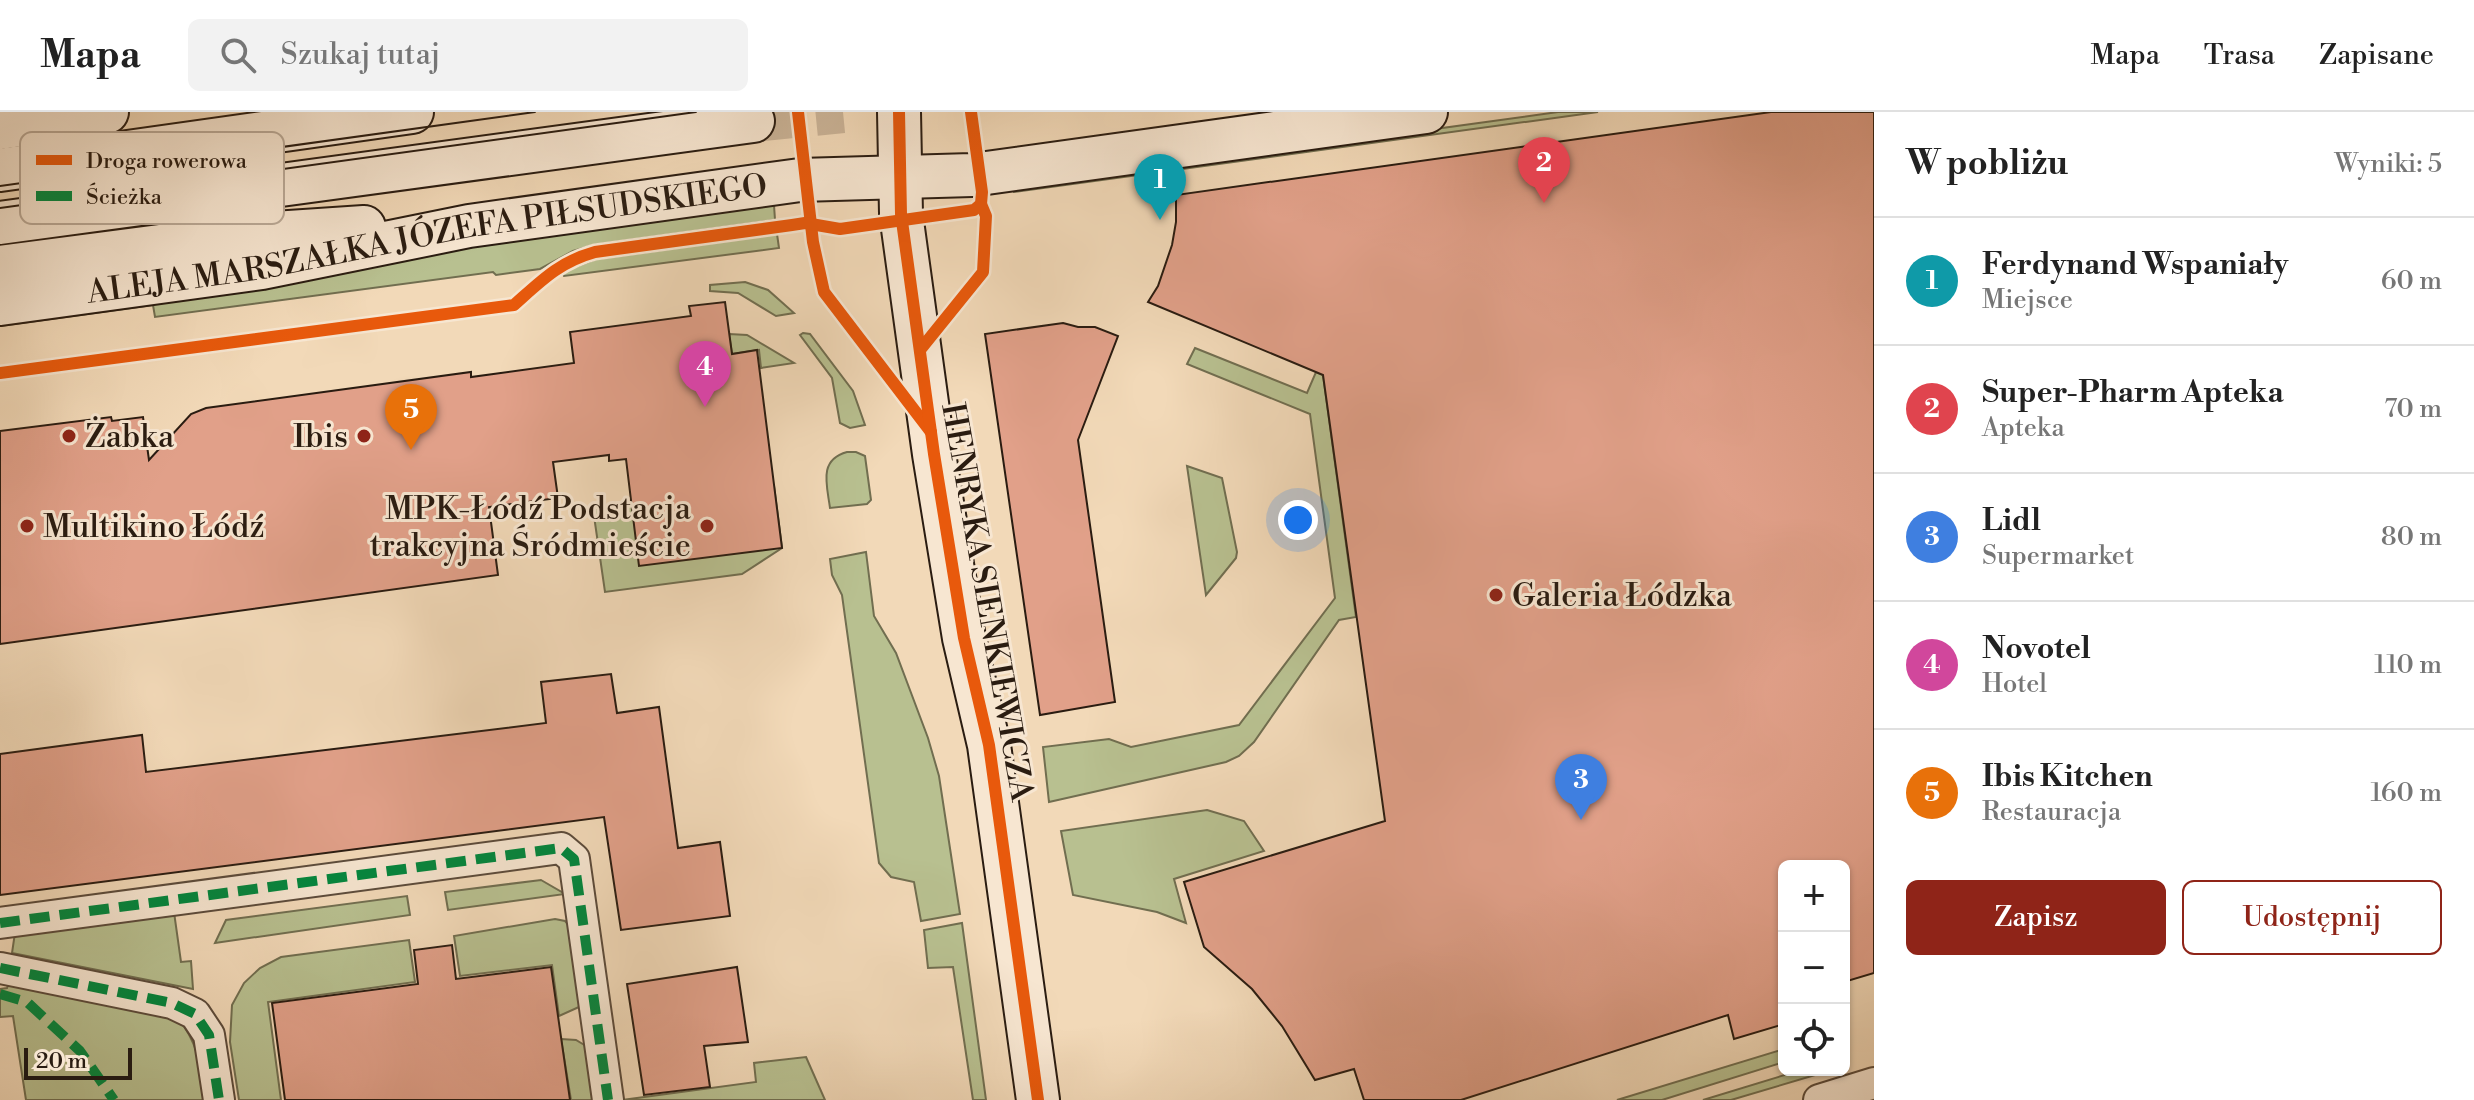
<!DOCTYPE html>
<html lang="pl">
<meta charset="utf-8">
<style>
:root{--surface:#fff;--page:#f2f2f2;--text:#222;--muted:#767676;--line:#e0e0e0;--accent:#8f2418}
body{margin:0;font-family:"Libre Bodoni",serif;background:var(--page);color:var(--text)}
.controls{position:absolute;right:24px;bottom:24px;display:grid;overflow:hidden;border-radius:12px;box-shadow:0 2px 6px #0004}
.controls button{width:72px;height:72px;display:grid;place-items:center;padding:0;border:0;border-bottom:2px solid var(--line);background:var(--surface);color:var(--text);font:40px sans-serif}
.scale{position:absolute;left:24px;bottom:20px;width:108px;box-sizing:border-box;padding-left:8px;border:4px solid #2a1c11;border-top:0;font-size:22px;line-height:28px;white-space:nowrap;color:#2a1c11;-webkit-text-stroke:6px #f7e6d1;paint-order:stroke}
.you{position:absolute;left:1298px;top:408px;width:28px;height:28px;margin:-20px;border:6px solid #fff;border-radius:50%;background:#1a73e8;box-shadow:0 0 0 12px #1a73e833}
.badge{display:grid;place-items:center;width:52px;height:52px;border-radius:50%;background:var(--accent);color:#fff;font-size:26px;font-weight:700}
.pin{position:absolute;translate:-50% -66px;filter:drop-shadow(0 2px 4px #0008)}
.pin::after{content:'';position:absolute;top:42px;width:28px;height:24px;background:inherit;clip-path:polygon(0 0,100% 0,50% 100%)}
.list{margin:0;padding:0;list-style:none}
h2{display:flex;justify-content:space-between;align-items:center;height:104px;margin:0;padding:0 32px;font-size:34px}
h2 small{font-size:26px;font-weight:400;color:var(--muted)}
.list li{display:grid;grid-template-columns:52px 1fr auto;gap:24px;align-items:center;box-sizing:border-box;height:128px;padding:0 32px;border-top:2px solid var(--line)}
.list b{display:block;font-size:30px;white-space:nowrap}
.list p{margin:0;font-size:26px;white-space:nowrap;color:var(--muted)}
.list em{font-size:26px;font-style:normal;color:var(--muted)}
.actions{display:flex;gap:16px;padding:24px 32px}
.actions a{flex:1;padding:18px 0;border:2px solid var(--accent);border-radius:12px;text-align:center;font-size:28px;color:var(--accent)}
.actions .main{background:var(--accent);color:#fff}
.icon{flex:none;width:44px;height:44px;fill:none;stroke:currentColor;stroke-width:2;stroke-linecap:round;stroke-linejoin:round}
.map{position:relative;flex:none;width:1874px;height:988px;overflow:hidden}
header{display:flex;align-items:center;gap:48px;box-sizing:border-box;height:112px;padding:0 40px;background:var(--surface);border-bottom:2px solid var(--line)}
header strong{font-size:38px}
nav{display:flex;gap:44px;margin-inline-start:auto;font-size:28px}
.search{width:560px;height:72px;background:var(--page);display:flex;align-items:center;gap:20px;box-sizing:border-box;padding:0 28px;border-radius:12px;color:var(--muted);font-size:30px}
main{display:flex}
aside{flex:1;background:var(--surface)}
.map>svg:first-child{display:block}
.green{fill:#b8c090;stroke:#716e50;stroke-width:2}
.building{fill:#e1a089;stroke:#2a1c11;stroke-width:2}
.lines{fill:none;stroke-linecap:round;stroke-linejoin:round}
.secondary-tunnel{stroke:#cab397;stroke-width:42;stroke-dasharray:42 21;stroke-linecap:butt}
.street-casing{stroke:#5c4b3b;stroke-width:34}
.secondary-casing{stroke:#2a1c11;stroke-width:46}
.street{stroke:#f7e6d1;stroke-width:30}
.secondary{stroke:#f7e6d1;stroke-width:42}
.tram{stroke:#2a1c11;stroke-width:2}
.quiet{stroke:#00873e;stroke-width:10;stroke-dasharray:20 10;stroke-linecap:butt}
.cycleway-casing{stroke:#f7e6d1;stroke-width:17}
.cycleway{stroke:#e8590c;stroke-width:12}
.poi-dot{fill:#8f2418;stroke:#f7e6d1;stroke-width:3}
.labels{text-anchor:middle;stroke-width:6;stroke-linejoin:round;paint-order:stroke}
.street-label{font-size:32px;fill:#2a1c11;stroke:#f7e6d1}
.poi-label{font-size:32px;fill:#2a1c11;stroke:#f7e6d1;text-anchor:start}
.key{fill:#f7e6d1;stroke:#baa997;stroke-width:2}
.key-label{font-size:22px;fill:#2a1c11}
</style>
<header>
<strong>Mapa</strong>
<div class="search"><svg class="icon" aria-label="search" viewBox="0 0 24 24"><circle cx="10" cy="10" r="6"/><path d="M15 15l6 6"/></svg>Szukaj tutaj</div>
<nav><a>Mapa</a><a>Trasa</a><a>Zapisane</a></nav>
</header>
<main>
<div class="map">
<svg width="1874" height="988" viewBox="0 0 1874 988">
<rect width="100%" height="100%" fill="#f2d9b8"/>
<filter id="stains"><feTurbulence type="fractalNoise" baseFrequency=".0025" numOctaves="4"/><feColorMatrix values="0 0 0 0 .2 0 0 0 0 .09 0 0 0 0 .02 0 0 0 .5 -.17"/></filter>
<radialGradient id="worn" r=".72"><stop offset=".6" stop-color="#630" stop-opacity="0"/><stop offset="1" stop-color="#630" stop-opacity=".3"/></radialGradient>
<g class="green">
<polygon points="1558,0 1598,0 1014,80 1013,75"/>
<polygon points="774,93 775,108 594,133 573,139 540,157 496,163 493,160 155,205 153,193 0,214 0,207 379,148"/>
<polygon points="777,122 779,136 564,164 562,160 596,147"/>
<polygon points="745,170 768,178 794,201 776,204 738,181 710,179 710,173"/>
<polygon points="803,221 810,222 853,279 865,313 850,316 840,311 832,266 800,223"/>
<polygon points="729,222 747,223 794,251 761,256 759,238 732,242"/>
<polygon points="1195,236 1307,281 1316,260 1323,263 1356,505 1339,508 1254,630 1239,644 1226,650 1049,690 1043,635 1109,627 1131,635 1239,613 1335,486 1310,302 1187,252"/>
<path d="M847 340H856L865 344 871 388 867 392 830 396C827 373 818 348 847 340Z"/>
<polygon points="1187,354 1222,366 1237,440 1236,446 1206,483"/>
<polygon points="774,374 782,436 742,462 605,480 593,397"/>
<polygon points="866,440 874,504 896,541 928,626 939,664 960,802 921,809 914,770 891,765 879,751 842,483 832,463 830,447"/>
<polygon points="1207,698 1244,709 1264,739 1174,767 1186,811 1157,800 1073,783 1061,719"/>
<polygon points="541,768 565,782 448,798 445,780"/>
<polygon points="407,784 410,803 215,831 226,808"/>
<polygon points="173,793 181,850 191,849 193,877 12,841 16,814"/>
<polygon points="555,807 565,809 573,818 581,887 579,895 559,904 552,853 460,864 454,824"/>
<polygon points="962,811 986,988 973,988 953,855 928,856 924,818"/>
<polygon points="409,828 415,870 268,890 281,988 239,988 230,930 232,893 244,871 260,856 281,845"/>
<path d="M9 871 179 908C199 931 201 959 206 988H26L13 904 0 905V877L7 876Z"/>
<polygon points="561,927 576,928 586,934 594,988 571,988"/>
<polygon points="1784,937 1784,950 1662,988 1617,988"/>
<polygon points="806,945 825,988 622,988 756,970 754,951"/>
<polygon points="1801,958 1832,958 1731,988 1703,988"/>
</g>
<g class="building">
<polygon points="1771,0 1874,0 1874,861 1844,870 1844,754 1784,754 1784,912 1734,927 1728,903 1461,988 1364,988 1354,957 1315,968 1282,914 1252,877 1204,835 1184,770 1385,709 1323,263 1148,190 1158,174 1172,133 1176,110 1176,83"/>
<polygon points="725,190 732,242 757,238 782,436 639,454 626,347 609,349 609,343 553,350 558,386 489,395 498,463 0,532 0,319 111,305 112,309 143,305 149,348 191,302 206,296 471,260 471,265 574,251 570,220 691,204 689,194"/>
<polygon points="1063,211 1078,215 1095,215 1118,224 1078,328 1115,590 1040,603 985,222"/>
<polygon points="611,562 617,601 659,595 678,736 720,730 730,804 621,818 604,705 0,783 0,642 142,623 146,660 546,611 541,570"/>
<polygon points="452,833 456,867 551,855 570,988 285,988 272,891 418,872 414,838"/>
<polygon points="737,855 748,930 704,934 710,975 644,983 627,872"/>
</g>
<g class="lines">
<polyline class="secondary-tunnel" points="753,9 843,0"/>
<defs>
<g id="street">
<polyline points="0,811 561,736 574,747 608,988"/>
<polyline points="0,856 172,891 195,902 209,923 219,988"/>
<polyline points="1819,988 1874,971"/>
</g>
<g id="secondary">
<polyline points="899,0 901,102 934,342 964,526 989,633 1038,988"/>
<polyline points="0,16 107,0"/>
<polyline points="0,58 412,0"/>
<polyline points="0,111 753,9"/>
<polyline points="0,155 244,123 364,115"/>
<path id="s1" d="M0 192 262 156 469 114 800 68 972 63 1426 0"/>
</g>
</defs>
<use href="#street" class="street-casing"/>
<use href="#secondary" class="secondary-casing"/>
<use href="#street" class="street"/>
<use href="#secondary" class="secondary"/>
<g class="tram">
<polyline points="0,74 535,0"/>
<polyline points="0,96 696,0"/>
</g>
<g class="quiet">
<polyline points="0,811 561,736 574,747 608,988"/>
<polyline points="0,856 172,891 195,902 209,923 219,988"/>
<polyline points="0,882 27,890 80,939 114,988"/>
</g>
<defs>
<g id="cycleway">
<polyline points="798,0 813,130 824,180 931,320"/>
<polyline points="899,0 901,102 934,342 964,526 989,633 1038,988"/>
<polyline points="920,238 983,160 986,104 981,92"/>
<path d="M0 261 514 193C541 169 559 150 595 140L792 113 805 111 840 117 974 98 981 92 982 80 971 0"/>
</g>
</defs>
<use href="#cycleway" class="cycleway-casing"/>
<use href="#cycleway" class="cycleway"/>
</g>
<g class="poi-dot">
<circle cx="69" cy="324" r="8"/>
<circle cx="364" cy="324" r="8"/>
<circle cx="27" cy="414" r="8"/>
<circle cx="707" cy="414" r="8"/>
<circle cx="1496" cy="483" r="8"/>
</g>
<g class="labels">
<g class="street-label">
<text dy="11" stroke="none"><textPath href="#s1" startOffset="432">ALEJA MARSZAŁKA JÓZEFA PIŁSUDSKIEGO</textPath></text>
<text transform="translate(988 490) rotate(80)" y="11">HENRYKA SIENKIEWICZA</text>
</g>
<g class="poi-label">
<text x="85" y="335">Żabka</text>
<text x="348" y="335" text-anchor="end">Ibis</text>
<text x="691" y="407" text-anchor="end">MPK-Łódź Podstacja<tspan x="691" dy="37">trakcyjna Śródmieście</tspan></text>
<text x="43" y="425">Multikino Łódź</text>
<text x="1512" y="494">Galeria Łódzka</text>
</g>
</g>
<rect x="20" y="20" width="264" height="92" rx="12" class="key"/>
<rect x="36" y="43" width="36" height="10" fill="#e8590c"/>
<rect x="36" y="79" width="36" height="10" fill="#00873e"/>
<g class="key-label">
<text x="86" y="56">Droga rowerowa</text>
<text x="86" y="92">Ścieżka</text>
</g>
<rect width="100%" height="100%" filter="url(#stains)"/>
<rect width="100%" height="100%" fill="url(#worn)"/>
</svg>
<div class="controls">
<button>+</button>
<button>−</button>
<button><svg class="icon" aria-label="locate" viewBox="0 0 24 24"><circle cx="12" cy="12" r="6"/><path d="M12 2v4M12 18v4M2 12h4M18 12h4"/></svg></button>
</div>
<div class="scale">20 m</div>
<div class="you"></div>
<div class="pin badge" style="left:1160px;top:108px;background:#0f9aa8">1</div>
<div class="pin badge" style="left:1544px;top:91px;background:#e0444e">2</div>
<div class="pin badge" style="left:1581px;top:708px;background:#3f7fe0">3</div>
<div class="pin badge" style="left:705px;top:295px;background:#d1479c">4</div>
<div class="pin badge" style="left:411px;top:338px;background:#e8710a">5</div>
</div>
<aside>
<h2>W pobliżu<small>Wyniki: 5</small></h2>
<ul class="list">
<li><span class="badge" style="background:#0f9aa8">1</span><div><b>Ferdynand Wspaniały</b><p>Miejsce</p></div><em>60 m</em></li>
<li><span class="badge" style="background:#e0444e">2</span><div><b>Super-Pharm Apteka</b><p>Apteka</p></div><em>70 m</em></li>
<li><span class="badge" style="background:#3f7fe0">3</span><div><b>Lidl</b><p>Supermarket</p></div><em>80 m</em></li>
<li><span class="badge" style="background:#d1479c">4</span><div><b>Novotel</b><p>Hotel</p></div><em>110 m</em></li>
<li><span class="badge" style="background:#e8710a">5</span><div><b>Ibis Kitchen</b><p>Restauracja</p></div><em>160 m</em></li>
</ul>
<div class="actions"><a class="main">Zapisz</a><a>Udostępnij</a></div>
</aside>
</main>
